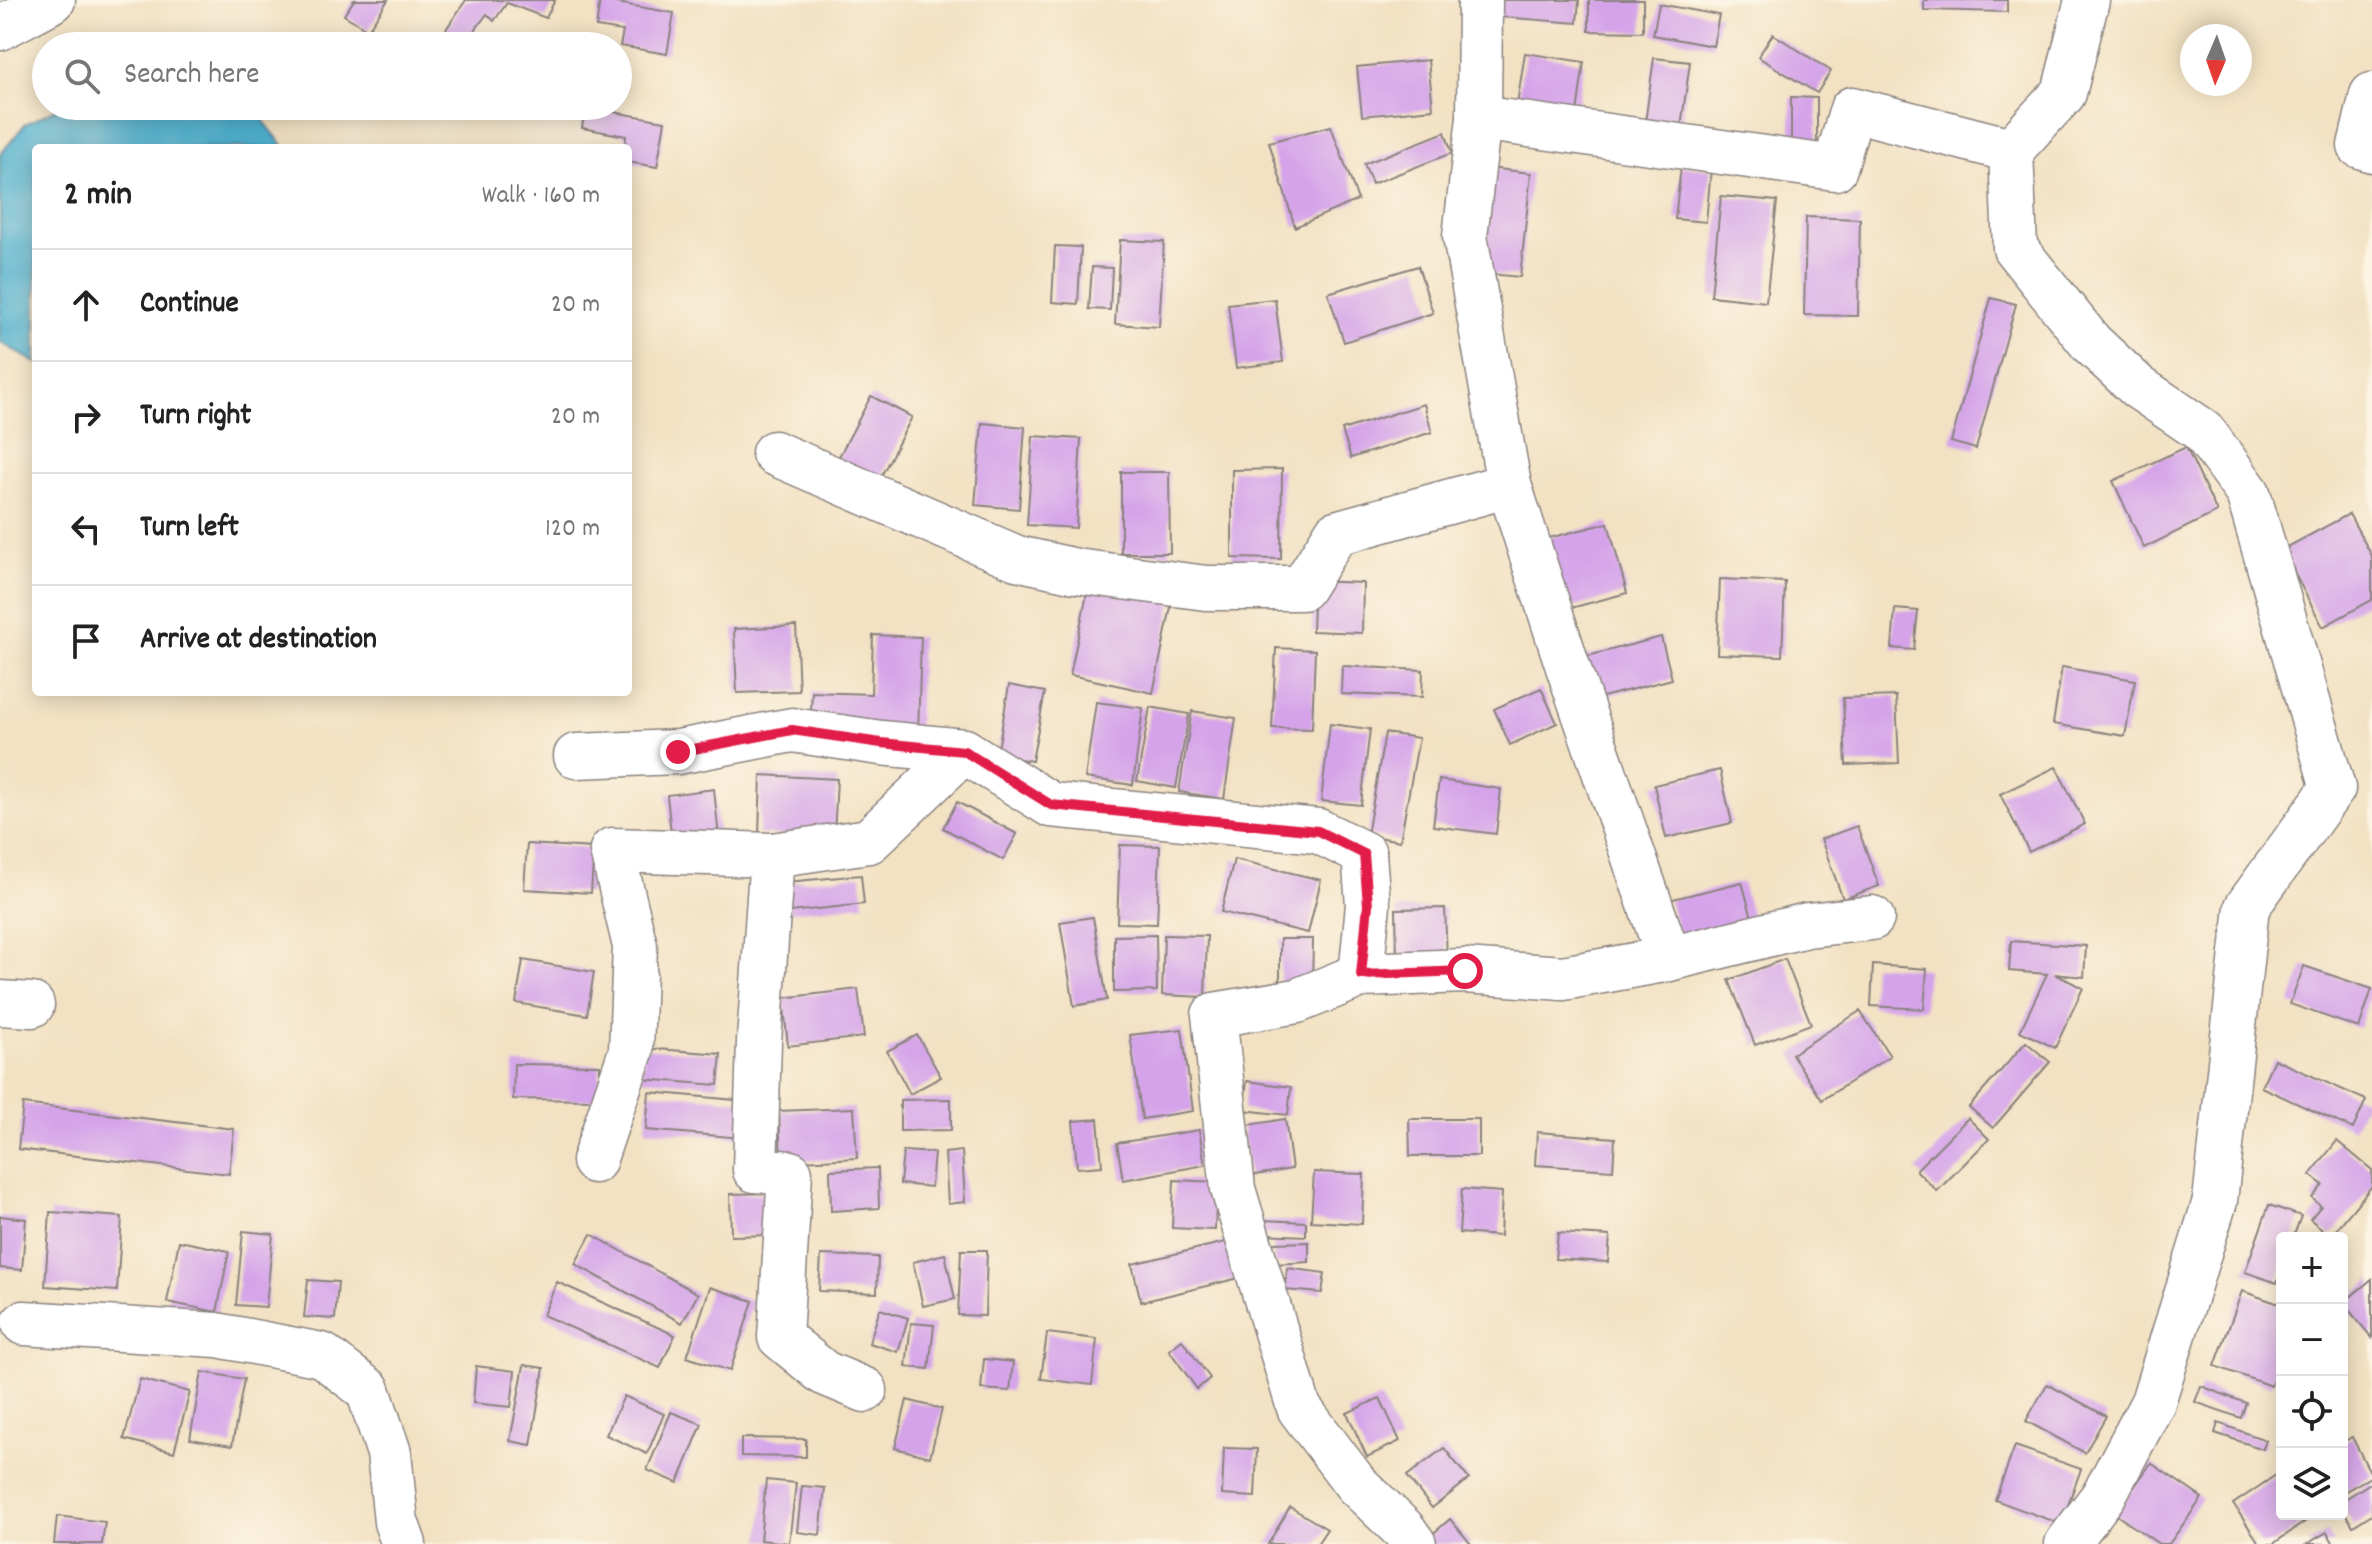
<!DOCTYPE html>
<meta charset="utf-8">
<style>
:root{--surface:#fff;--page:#f2f2f2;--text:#222;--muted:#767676;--line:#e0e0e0}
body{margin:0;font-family:Dekko,sans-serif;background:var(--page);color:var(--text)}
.controls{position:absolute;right:24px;bottom:24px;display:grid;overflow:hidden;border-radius:8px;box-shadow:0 4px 20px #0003}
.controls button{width:72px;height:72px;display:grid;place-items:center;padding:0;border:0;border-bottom:2px solid var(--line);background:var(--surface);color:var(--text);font:40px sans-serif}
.compass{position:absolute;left:2180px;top:24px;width:72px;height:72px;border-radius:50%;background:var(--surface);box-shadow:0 4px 20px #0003;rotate:182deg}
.stop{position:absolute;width:24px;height:24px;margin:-18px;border:6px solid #e11d48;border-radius:50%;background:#fff}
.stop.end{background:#e11d48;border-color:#fff;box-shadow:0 2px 8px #0008}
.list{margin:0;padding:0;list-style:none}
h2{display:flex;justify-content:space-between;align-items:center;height:104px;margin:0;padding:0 32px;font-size:34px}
h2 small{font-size:26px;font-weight:400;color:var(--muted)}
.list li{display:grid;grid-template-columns:52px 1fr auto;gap:24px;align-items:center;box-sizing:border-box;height:112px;padding:0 32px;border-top:2px solid var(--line)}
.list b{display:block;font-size:30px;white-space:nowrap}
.list em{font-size:26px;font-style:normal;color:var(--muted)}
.icon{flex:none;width:44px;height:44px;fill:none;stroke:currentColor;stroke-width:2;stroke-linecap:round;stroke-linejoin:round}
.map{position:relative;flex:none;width:2372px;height:1544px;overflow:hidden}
.search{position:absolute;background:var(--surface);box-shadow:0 4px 20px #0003;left:32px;top:32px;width:600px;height:88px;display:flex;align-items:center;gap:20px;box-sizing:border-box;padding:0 28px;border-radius:44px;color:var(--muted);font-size:30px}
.panel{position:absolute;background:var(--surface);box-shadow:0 4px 20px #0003;left:32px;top:144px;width:600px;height:552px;border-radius:8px}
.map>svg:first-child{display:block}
.water{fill:#50b0ce;stroke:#396984;stroke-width:2}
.building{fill:#d4a3e9}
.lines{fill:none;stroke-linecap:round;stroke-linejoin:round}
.minor-casing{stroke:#8a827e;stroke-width:47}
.minor{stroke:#fff;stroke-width:44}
.route{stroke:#e11d48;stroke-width:10}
</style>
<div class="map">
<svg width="2372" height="1544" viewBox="0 0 2372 1544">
<rect width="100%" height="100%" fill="#fcf5e5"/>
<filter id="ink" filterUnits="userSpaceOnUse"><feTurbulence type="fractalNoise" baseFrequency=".0125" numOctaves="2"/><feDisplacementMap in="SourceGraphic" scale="16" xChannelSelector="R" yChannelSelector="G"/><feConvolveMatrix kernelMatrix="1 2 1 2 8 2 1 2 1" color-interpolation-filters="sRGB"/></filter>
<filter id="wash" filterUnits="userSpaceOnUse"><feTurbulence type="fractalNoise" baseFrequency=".006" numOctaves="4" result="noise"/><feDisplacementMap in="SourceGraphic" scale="32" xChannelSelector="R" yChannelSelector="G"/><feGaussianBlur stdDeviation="1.8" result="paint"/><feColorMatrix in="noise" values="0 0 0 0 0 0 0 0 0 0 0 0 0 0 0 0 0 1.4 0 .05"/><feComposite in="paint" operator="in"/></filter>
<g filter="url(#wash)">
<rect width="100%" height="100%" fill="#f2e1c2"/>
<polygon class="water" points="62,106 252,106 285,148 36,148 36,363 0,342 0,155 25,124"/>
<g id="blocks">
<g class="building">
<polygon points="354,0 388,0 368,30 344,15"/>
<polygon points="466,0 555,0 546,18 507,3 494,21 487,14 463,46 439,46 436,44"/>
<polygon points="600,0 674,13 667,54 620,46 623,31 596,27"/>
<polygon points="1490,0 1579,0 1577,23 1489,16"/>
<polygon points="1589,0 1643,0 1643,32 1589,31"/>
<polygon points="1924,0 2007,0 2007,12 1924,10"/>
<polygon points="1659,4 1719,15 1713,46 1653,35"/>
<polygon points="1773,34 1831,71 1817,93 1758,57"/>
<polygon points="1525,53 1584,62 1577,113 1517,104"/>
<polygon points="1654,58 1690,62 1679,142 1643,137"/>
<polygon points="1428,60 1433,109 1362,116 1357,67"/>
<polygon points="1791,97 1817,98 1817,144 1791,144"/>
<polygon points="585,107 665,121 657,167 628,162 628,148 625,148 626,136 582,128"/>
<polygon points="1331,126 1358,200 1295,227 1269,142"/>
<polygon points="1445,132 1452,153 1372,184 1364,164"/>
<polygon points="1681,166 1711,169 1706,222 1675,219"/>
<polygon points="1490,168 1531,173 1520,277 1479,273"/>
<polygon points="1721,196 1777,201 1766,302 1711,296"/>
<polygon points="1806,217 1860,219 1858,316 1804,315"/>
<polygon points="1120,240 1164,242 1159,327 1115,324"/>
<polygon points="1055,246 1081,247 1078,304 1052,302"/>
<polygon points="1418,266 1433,313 1344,342 1328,293"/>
<polygon points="1092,267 1112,268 1110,310 1089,309"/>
<polygon points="1991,298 2016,304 1976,449 1951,442"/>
<polygon points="1275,299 1283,362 1236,368 1228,304"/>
<polygon points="871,396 912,417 875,488 834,466"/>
<polygon points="1424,404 1432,432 1351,458 1342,430"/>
<polygon points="982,423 1025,427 1019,509 975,505"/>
<polygon points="1033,436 1081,439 1076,528 1027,525"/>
<polygon points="2186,447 2217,512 2144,548 2113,481"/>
<polygon points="1282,469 1281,559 1232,558 1232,470"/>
<polygon points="1121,472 1169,472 1170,553 1121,553"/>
<polygon points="2349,514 2372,556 2372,600 2323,627 2282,550"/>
<polygon points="1608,523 1627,593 1556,612 1537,541"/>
<polygon points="1720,579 1785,582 1782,656 1717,654"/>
<polygon points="1314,581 1363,583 1362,633 1312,631"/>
<polygon points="1089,584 1172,602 1153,693 1070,675"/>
<polygon points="1895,609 1918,611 1914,650 1892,648"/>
<polygon points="796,626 799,691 737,693 734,629"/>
<polygon points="873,635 921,637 918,734 810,730 812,692 871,694"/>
<polygon points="1661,637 1672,679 1591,700 1580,658"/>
<polygon points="1276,648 1315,650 1312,729 1272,728"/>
<polygon points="1342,666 1423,670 1422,697 1341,694"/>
<polygon points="2062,667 2135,680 2125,736 2053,724"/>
<polygon points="1009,685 1045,692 1032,761 997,755"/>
<polygon points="1541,688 1557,723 1510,745 1494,709"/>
<polygon points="1896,696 1899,763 1846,765 1843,698"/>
<polygon points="1096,702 1143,708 1133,785 1085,778"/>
<polygon points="1150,707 1189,714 1176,788 1137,781"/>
<polygon points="1192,711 1236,718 1224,799 1179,792"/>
<polygon points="1330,724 1370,729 1361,805 1321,801"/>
<polygon points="1385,733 1419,738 1400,841 1367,835"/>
<polygon points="2056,767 2085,824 2029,852 2000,794"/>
<polygon points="1720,770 1732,823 1666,838 1654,785"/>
<polygon points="761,775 837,779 834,837 759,834"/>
<polygon points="1439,780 1501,789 1496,834 1433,826"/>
<polygon points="714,789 719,838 672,843 667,795"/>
<polygon points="957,802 1017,834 1003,860 943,828"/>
<polygon points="1857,826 1879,886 1843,899 1821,839"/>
<polygon points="527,844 594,848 591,893 524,889"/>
<polygon points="1120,845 1160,846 1157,924 1117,923"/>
<polygon points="1234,859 1321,880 1308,933 1221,912"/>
<polygon points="861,875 864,904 790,912 787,882"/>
<polygon points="1742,882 1754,925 1681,944 1669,900"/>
<polygon points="1445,908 1447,959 1397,961 1396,909"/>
<polygon points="1093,917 1107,1000 1074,1006 1060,922"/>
<polygon points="1156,935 1157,991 1114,992 1114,936"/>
<polygon points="1164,935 1207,936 1205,997 1162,995"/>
<polygon points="1280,939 1313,939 1312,988 1280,988"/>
<polygon points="2011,941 2086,946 2084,977 2055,974 2083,988 2055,1048 2020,1031 2047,974 2009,971"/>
<polygon points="1785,959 1811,1024 1755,1045 1729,980"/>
<polygon points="523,960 594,972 587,1015 516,1003"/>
<polygon points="1873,965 1927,969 1924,1009 1871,1006"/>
<polygon points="2304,966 2372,989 2359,1028 2290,1004"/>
<polygon points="858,989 864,1037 788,1046 783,998"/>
<polygon points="1860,1011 1890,1056 1822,1100 1792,1054"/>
<polygon points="1182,1029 1193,1111 1142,1119 1130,1035"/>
<polygon points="917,1035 941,1077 910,1094 887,1051"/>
<polygon points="2026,1042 2050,1062 1993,1128 1969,1107"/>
<polygon points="644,1048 721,1054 718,1085 642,1079"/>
<polygon points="2274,1059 2366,1100 2353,1129 2261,1087"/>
<polygon points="514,1064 600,1065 599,1100 513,1099"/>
<polygon points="1247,1081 1291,1087 1288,1115 1243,1110"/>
<polygon points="649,1092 746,1101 743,1138 646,1130"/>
<polygon points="951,1099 951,1130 900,1131 900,1100"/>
<polygon points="23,1104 234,1129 229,1174 18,1149"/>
<polygon points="854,1108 857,1158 781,1162 779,1111"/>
<polygon points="1968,1118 1989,1139 1937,1191 1916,1170"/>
<polygon points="1098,1119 1102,1166 1077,1168 1073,1121"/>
<polygon points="1285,1119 1292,1169 1249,1176 1242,1126"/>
<polygon points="1409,1119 1479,1119 1479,1156 1410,1156"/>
<polygon points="1199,1130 1205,1165 1123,1180 1117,1143"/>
<polygon points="1537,1132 1615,1138 1613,1170 1535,1165"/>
<polygon points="2337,1141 2372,1170 2372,1186 2331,1236 2310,1219 2321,1206 2312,1198 2323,1185 2310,1175"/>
<polygon points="903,1151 934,1153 931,1187 900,1184"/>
<polygon points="962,1151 965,1202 948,1204 945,1153"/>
<polygon points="878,1168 879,1208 831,1211 830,1170"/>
<polygon points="1314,1172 1364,1174 1362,1224 1311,1221"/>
<polygon points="1174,1180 1217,1182 1215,1230 1172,1228"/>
<polygon points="1462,1189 1502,1192 1500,1236 1459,1233"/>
<polygon points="773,1193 774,1235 731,1236 730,1194"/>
<polygon points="2269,1205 2301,1216 2293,1238 2282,1238 2282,1268 2277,1283 2245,1272"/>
<polygon points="50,1212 122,1217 117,1291 45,1286"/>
<polygon points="0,1216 26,1219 22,1270 0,1268"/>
<polygon points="1263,1220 1306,1222 1306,1236 1262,1234"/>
<polygon points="243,1231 273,1234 266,1307 236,1305"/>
<polygon points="1558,1233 1610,1236 1608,1262 1555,1259"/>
<polygon points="591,1234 698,1294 682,1323 575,1264"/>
<polygon points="179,1241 229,1251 217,1312 167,1302"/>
<polygon points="1230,1241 1239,1278 1141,1302 1132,1264"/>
<polygon points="1309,1242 1309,1262 1274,1264 1273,1243"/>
<polygon points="961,1250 987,1250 985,1316 958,1315"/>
<polygon points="945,1254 955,1299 923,1306 913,1262"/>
<polygon points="821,1255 878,1257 877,1293 819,1291"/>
<polygon points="1287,1268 1325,1273 1322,1293 1285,1290"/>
<polygon points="2372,1279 2372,1338 2343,1303"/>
<polygon points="308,1280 338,1282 335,1319 304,1317"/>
<polygon points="557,1282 675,1335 660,1368 543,1315"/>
<polygon points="710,1287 753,1301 730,1371 687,1357"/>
<polygon points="2242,1291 2282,1305 2282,1354 2271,1386 2215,1366"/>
<polygon points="880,1309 908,1318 898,1352 869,1343"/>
<polygon points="911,1323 934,1325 929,1369 906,1367"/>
<polygon points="1047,1333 1097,1339 1092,1385 1041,1379"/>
<polygon points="1182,1340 1210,1378 1197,1389 1169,1350"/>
<polygon points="984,1359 1013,1362 1010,1391 981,1389"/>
<polygon points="524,1365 544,1368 531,1445 510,1441"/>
<polygon points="476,1366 515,1371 511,1407 473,1403"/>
<polygon points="202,1372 244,1379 232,1446 190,1439"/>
<polygon points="140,1379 190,1392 174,1452 124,1439"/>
<polygon points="2047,1384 2106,1416 2085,1453 2026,1421"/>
<polygon points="2201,1386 2246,1403 2241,1418 2195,1402"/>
<polygon points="624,1396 664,1414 647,1454 606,1435"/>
<polygon points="1380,1398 1400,1441 1367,1457 1347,1413"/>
<polygon points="907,1400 942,1409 930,1457 895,1448"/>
<polygon points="671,1412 702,1424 678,1483 647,1470"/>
<polygon points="2218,1423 2266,1440 2263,1449 2215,1433"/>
<polygon points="2352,1437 2372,1476 2342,1493 2342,1443"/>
<polygon points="741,1438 806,1439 806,1457 741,1456"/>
<polygon points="2015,1446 2081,1469 2061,1524 1995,1500"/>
<polygon points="1224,1448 1257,1449 1255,1497 1222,1495"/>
<polygon points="1444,1448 1469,1479 1432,1508 1407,1476"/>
<polygon points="2151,1463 2202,1498 2169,1544 2159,1544 2115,1514"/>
<polygon points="2282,1471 2282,1514 2316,1514 2273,1544 2260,1544 2233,1504"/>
<polygon points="766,1480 796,1483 789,1543 760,1540"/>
<polygon points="2372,1482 2372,1514 2353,1526 2342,1508 2342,1501"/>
<polygon points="802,1486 825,1488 820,1535 797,1532"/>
<polygon points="1290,1507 1327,1529 1317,1544 1268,1544"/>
<polygon points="57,1516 105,1522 102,1544 54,1544"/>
<polygon points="1450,1519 1471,1544 1421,1544"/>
<polygon points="2327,1532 2334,1544 2307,1544"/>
</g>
</g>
</g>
<g filter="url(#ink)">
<use href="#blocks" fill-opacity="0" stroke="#8a827e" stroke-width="2"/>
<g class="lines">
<defs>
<g id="minor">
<polyline points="1480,0 1479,118 1465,236 1509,485 1568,667 1669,959"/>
<polyline points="0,28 53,0"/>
<polyline points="2372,95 2360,146 2372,150"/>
<polyline points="1479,118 1835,168 1852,109 2011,150"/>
<polyline points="774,453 1017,558 1076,571 1206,588 1302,588 1336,533 1509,485"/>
<polyline points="576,756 678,752 792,730 881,743 964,751 1051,805 1318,831 1364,854 1368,905 1361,975"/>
<polyline points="772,855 759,1041 755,1170 790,1173 780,1337 824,1373 865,1390"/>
<polyline points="0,1003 32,1005"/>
<polyline points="594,1161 631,1051 635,946 612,850 772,855 869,841 964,751"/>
<polyline points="24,1323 217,1335 322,1355 368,1390 389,1453 396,1522 404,1544"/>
<polyline points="1414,1544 1404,1530 1356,1484 1299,1408 1233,1189 1214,1015 1297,1001 1361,975 1465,971 1563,978 1669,959 1807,925 1872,918"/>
<polyline points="2067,1544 2104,1495 2153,1402 2215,1201 2247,907 2333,788 2248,493 2203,431 2138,387 2091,343 2015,248 2011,150 2064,93 2087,0"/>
</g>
</defs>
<use href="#minor" class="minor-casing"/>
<use href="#minor" class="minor"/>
</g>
</g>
<g class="lines" filter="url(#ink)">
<polyline class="route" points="678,752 792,730 881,743 964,751 1051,805 1318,831 1364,854 1368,905 1361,975 1465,971"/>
</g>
</svg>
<div class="controls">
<button>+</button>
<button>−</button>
<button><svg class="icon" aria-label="locate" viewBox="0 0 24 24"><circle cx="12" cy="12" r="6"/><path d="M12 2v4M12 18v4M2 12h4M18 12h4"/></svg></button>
<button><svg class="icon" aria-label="layers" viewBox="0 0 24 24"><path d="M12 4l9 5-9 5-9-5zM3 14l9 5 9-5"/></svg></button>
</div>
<svg class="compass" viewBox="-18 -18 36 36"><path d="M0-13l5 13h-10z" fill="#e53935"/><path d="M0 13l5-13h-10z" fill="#767676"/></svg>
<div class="stop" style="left:1465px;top:971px"></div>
<div class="stop end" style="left:678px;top:752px"></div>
<div class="search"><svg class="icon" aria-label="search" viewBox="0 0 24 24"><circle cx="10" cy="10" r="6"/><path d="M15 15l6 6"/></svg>Search here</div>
<section class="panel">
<h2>2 min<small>Walk · 160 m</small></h2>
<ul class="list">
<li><svg class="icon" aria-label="ahead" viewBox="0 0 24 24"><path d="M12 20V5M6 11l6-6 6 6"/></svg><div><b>Continue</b></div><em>20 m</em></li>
<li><svg class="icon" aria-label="right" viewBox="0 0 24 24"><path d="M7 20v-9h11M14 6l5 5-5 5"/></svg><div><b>Turn right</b></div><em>20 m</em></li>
<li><svg class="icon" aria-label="left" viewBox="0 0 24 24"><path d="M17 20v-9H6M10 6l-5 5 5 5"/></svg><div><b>Turn left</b></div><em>120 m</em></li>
<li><svg class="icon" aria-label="arrive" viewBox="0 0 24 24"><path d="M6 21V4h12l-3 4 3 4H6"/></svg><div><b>Arrive at destination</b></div></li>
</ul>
</section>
</div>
